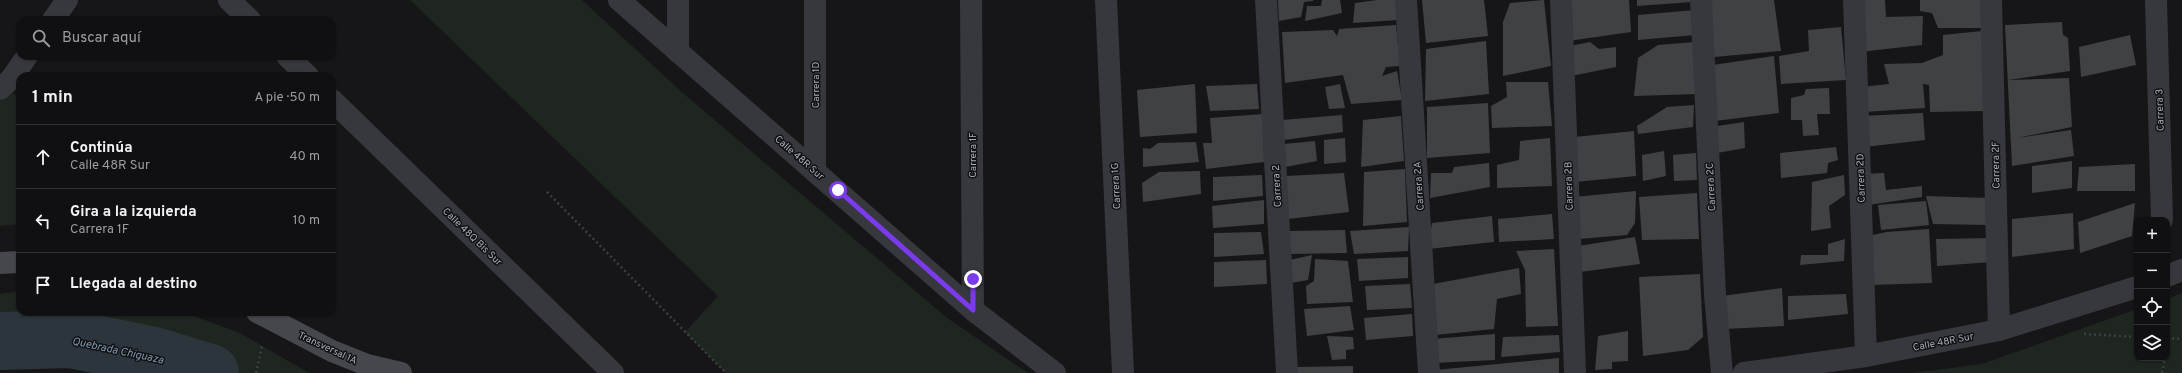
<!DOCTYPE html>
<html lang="es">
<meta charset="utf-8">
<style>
:root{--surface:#101012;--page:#19191b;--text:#f1f3f6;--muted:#9c9d9f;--line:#303032}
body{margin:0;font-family:Overpass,sans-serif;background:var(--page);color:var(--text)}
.controls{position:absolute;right:12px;bottom:12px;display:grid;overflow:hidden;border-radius:8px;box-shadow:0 1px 3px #0004}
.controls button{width:36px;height:36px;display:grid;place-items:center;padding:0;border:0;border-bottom:1px solid var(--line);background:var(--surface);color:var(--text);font:20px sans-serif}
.stop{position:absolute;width:12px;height:12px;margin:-9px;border:3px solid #7c3aed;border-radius:50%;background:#fff}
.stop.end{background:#7c3aed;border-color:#fff;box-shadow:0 1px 4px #0008}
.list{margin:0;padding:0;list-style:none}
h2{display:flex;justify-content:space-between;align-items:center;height:52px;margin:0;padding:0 16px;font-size:17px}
h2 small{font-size:13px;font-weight:400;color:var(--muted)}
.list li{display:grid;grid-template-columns:26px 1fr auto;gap:12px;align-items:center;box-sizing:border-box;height:64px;padding:0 16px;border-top:1px solid var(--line)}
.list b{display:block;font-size:15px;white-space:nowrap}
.list p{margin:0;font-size:13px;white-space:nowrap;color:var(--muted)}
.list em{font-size:13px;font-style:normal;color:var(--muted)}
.icon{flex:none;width:22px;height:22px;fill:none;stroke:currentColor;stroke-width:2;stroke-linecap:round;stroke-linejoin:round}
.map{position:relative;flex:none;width:2182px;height:373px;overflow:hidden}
.search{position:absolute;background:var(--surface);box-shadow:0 1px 3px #0004;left:16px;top:16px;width:320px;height:44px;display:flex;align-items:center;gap:10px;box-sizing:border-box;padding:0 14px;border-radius:12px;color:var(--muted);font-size:15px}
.panel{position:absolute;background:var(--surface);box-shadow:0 1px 3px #0004;left:16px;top:72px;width:320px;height:244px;border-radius:12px}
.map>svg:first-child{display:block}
.green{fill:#1e261f}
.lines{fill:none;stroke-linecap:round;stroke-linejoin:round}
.river{stroke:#2c353c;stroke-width:58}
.building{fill:#404145}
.path{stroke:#3d3f44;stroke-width:2.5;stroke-dasharray:2 3;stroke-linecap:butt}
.minor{stroke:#37383d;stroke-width:22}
.tertiary{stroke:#37383d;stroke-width:22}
.secondary{stroke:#45474d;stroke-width:22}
.route{stroke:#7c3aed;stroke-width:5}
.labels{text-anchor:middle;stroke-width:3;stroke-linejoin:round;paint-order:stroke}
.street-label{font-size:10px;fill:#a8adb8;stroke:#111113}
.water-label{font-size:11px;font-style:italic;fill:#7f9bb3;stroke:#111113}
</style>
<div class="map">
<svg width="2182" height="373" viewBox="0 0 2182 373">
<rect width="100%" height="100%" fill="#161618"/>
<g class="green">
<polygon points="410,0 582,0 684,94 946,317 1028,373 726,373 685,332 718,296"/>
<polygon points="10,91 20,99 20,224 0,226 0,100"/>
<polygon points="20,291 20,312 183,312 240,333 309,373 134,373 121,369 51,358 0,364 0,294"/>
<polygon points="2182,293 2182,373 1912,373 1982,364 2137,309 2137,358 2167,358 2167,299"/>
</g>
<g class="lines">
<polyline class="river" points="0,341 71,339 154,356 210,373"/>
</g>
<g class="building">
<polygon points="1278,0 1313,0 1313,1 1304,2 1301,17 1279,21"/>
<polygon points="1322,0 1340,0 1342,13 1305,21 1307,6 1321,6"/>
<polygon points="1377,0 1397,0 1398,20 1353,23 1355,3"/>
<polygon points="1422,0 1484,0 1488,36 1426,43"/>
<polygon points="1544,0 1551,66 1503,76 1503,22 1510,3"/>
<polygon points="1565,0 1629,0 1631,32 1568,41"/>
<polygon points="1637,0 1692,0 1692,2 1637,6"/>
<polygon points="1710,0 1774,0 1781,51 1714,57"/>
<polygon points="1858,0 1885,0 1886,17 1923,16 1922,45 1859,52"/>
<polygon points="1920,0 1983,0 1984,28 1938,28 1932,13 1920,11"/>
<polygon points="1695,10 1695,35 1638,40 1638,15"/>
<polygon points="2062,22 2063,35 2068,38 2070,71 2008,80 2069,78 2072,127 2017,138 2071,130 2074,156 2012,166 2005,25"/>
<polygon points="1396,25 1400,66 1386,67 1382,76 1397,71 1402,100 1351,104 1343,75 1285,83 1282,32 1333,30 1337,36 1339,29"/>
<polygon points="1841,27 1846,80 1781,84 1779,56 1809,51 1808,30"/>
<polygon points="1982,31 1985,111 1930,112 1929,85 1923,84 1925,108 1864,112 1861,87 1889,84 1884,64 1922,63 1943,55 1943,35"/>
<polygon points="2130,35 2136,65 2081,77 2079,47"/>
<polygon points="1486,41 1489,94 1425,101 1426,49"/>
<polygon points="1590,42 1599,49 1616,47 1616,67 1571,76 1570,46"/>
<polygon points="1695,42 1697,94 1634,96 1638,58 1658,45"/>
<polygon points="1774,56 1779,113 1715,121 1713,65"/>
<polygon points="1506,82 1548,82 1552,126 1492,128 1491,106 1507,97"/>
<polygon points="1195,84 1197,133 1140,137 1137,90"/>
<polygon points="1257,84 1259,109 1210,111 1206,86"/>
<polygon points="1340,84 1345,108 1329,109 1325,87"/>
<polygon points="1829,88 1830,114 1817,114 1819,135 1803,136 1802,120 1791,120 1791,98 1804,95 1806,89"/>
<polygon points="1488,103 1490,153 1427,158 1427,107"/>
<polygon points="1694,105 1693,127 1638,134 1637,126 1667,107"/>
<polygon points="1923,113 1925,140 1865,147 1862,116"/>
<polygon points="1263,114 1264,162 1206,169 1203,143 1212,143 1210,118"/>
<polygon points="1342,115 1343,132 1284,140 1282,120"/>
<polygon points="1401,116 1404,161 1361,167 1363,120"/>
<polygon points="1744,122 1745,148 1717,153 1717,126"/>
<polygon points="1634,131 1636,176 1575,182 1574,137"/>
<polygon points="1345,138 1346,162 1324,164 1324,140"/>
<polygon points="1550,138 1552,186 1497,188 1497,165 1519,160 1520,141"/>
<polygon points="1315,141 1317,161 1285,167 1284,144"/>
<polygon points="1196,142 1199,162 1143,167 1143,148 1150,149 1158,143"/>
<polygon points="1836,147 1838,160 1828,163 1827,173 1781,178 1780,153"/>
<polygon points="1664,151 1666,176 1643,181 1642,155"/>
<polygon points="1696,153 1697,180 1674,181 1673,155"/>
<polygon points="2072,161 2072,188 2032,193 2032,166"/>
<polygon points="1489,163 1490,187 1430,198 1431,173 1452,173 1454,167"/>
<polygon points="2135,164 2135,191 2077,191 2079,167"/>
<polygon points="1405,169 1407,222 1363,226 1364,172"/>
<polygon points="1200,171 1201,194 1143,202 1142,183 1159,172"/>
<polygon points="1344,173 1349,212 1288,219 1286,176"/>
<polygon points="1884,173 1886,190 1922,186 1922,197 1868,205 1863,174"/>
<polygon points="1262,175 1263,196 1213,201 1213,177"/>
<polygon points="1844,175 1845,195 1829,206 1831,228 1811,231 1812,182"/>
<polygon points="1636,191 1635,223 1627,235 1579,239 1574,197"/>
<polygon points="1697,193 1699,239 1642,240 1639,197"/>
<polygon points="1926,196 1990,198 1988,225 1933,224"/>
<polygon points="1264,200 1264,224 1213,228 1212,206"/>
<polygon points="1926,201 1929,225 1881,230 1878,205"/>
<polygon points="2135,203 2132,236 2080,253 2078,222"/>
<polygon points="2073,213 2074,249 2012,257 2012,219"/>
<polygon points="1552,214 1554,239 1499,242 1498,219"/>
<polygon points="1492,216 1494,242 1428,249 1432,223"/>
<polygon points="1409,227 1408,251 1354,254 1350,231"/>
<polygon points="1929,229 1932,283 1871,285 1869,236 1886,232"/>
<polygon points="1345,230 1347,253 1289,254 1289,231"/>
<polygon points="1261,232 1264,254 1214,257 1214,233"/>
<polygon points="1635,237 1640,264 1580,272 1578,246"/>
<polygon points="1992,238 1992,262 1937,266 1936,239"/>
<polygon points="1845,239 1844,261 1800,265 1801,255 1828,255 1828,244"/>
<polygon points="1554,249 1558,326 1526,327 1525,270 1516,251"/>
<polygon points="1312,255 1308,280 1291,283 1290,260"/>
<polygon points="1408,257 1408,278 1359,281 1357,259"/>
<polygon points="1315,259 1348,261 1353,302 1307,304 1306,286 1314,281"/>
<polygon points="1266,260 1267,284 1214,287 1214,262"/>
<polygon points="1519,268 1521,294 1497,299 1494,329 1435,335 1433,284"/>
<polygon points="1700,274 1703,337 1688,350 1643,356 1639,277"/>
<polygon points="1410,284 1412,308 1367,310 1365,286"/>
<polygon points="1782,288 1784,326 1725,329 1722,296"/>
<polygon points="1846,294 1848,314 1788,320 1788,296"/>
<polygon points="1350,306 1354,330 1307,336 1304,309"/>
<polygon points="1412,314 1413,336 1366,340 1364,318"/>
<polygon points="1628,331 1628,361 1612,362 1612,369 1595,370 1598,336"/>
<polygon points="1495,334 1495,360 1434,363 1432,339"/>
<polygon points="1559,335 1560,352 1501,357 1503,337"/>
<polygon points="1327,336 1353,337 1354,349 1346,350 1346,359 1332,360"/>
<polygon points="1559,358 1559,373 1435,373 1435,370"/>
<polygon points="1353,366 1353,373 1296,373 1296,367"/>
</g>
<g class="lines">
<g class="path">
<polyline points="547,192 726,373"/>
<polyline points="2084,334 2137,337"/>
<polyline points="2167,338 2182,339"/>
<polyline points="2167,345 2168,338"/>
<polyline points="256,373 262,346"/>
<polyline points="2162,373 2165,358"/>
</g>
<g class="minor">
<polyline points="229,0 250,20"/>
<polyline points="619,0 973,310 1055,373"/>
<polyline points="815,0 815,170"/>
<polyline points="971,0 973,310"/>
<polyline points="1106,0 1123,373"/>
<polyline points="1266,0 1287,373"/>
<polyline points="1406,0 1429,373"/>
<polyline points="1561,0 1575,373"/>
<polyline points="1701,0 1715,295 1722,373"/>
<polyline points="1854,0 1866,356"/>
<polyline points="1991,0 1999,330"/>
<polyline points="53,20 67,0"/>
<polyline points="678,52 678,0"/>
<polyline points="287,56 308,76"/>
<polyline points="0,89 11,79 27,56"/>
<polyline points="332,100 613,373"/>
</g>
<g class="tertiary">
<polyline points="2156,0 2162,220"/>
<polyline points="2167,276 2182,270"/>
<polyline points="1744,373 1866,356 1999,330 2137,287"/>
</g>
<g class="secondary">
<polyline points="0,263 20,262"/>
<polyline points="257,312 332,351 367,365 401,373"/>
</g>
</g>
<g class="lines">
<polyline class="route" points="838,190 973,310 973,279"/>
</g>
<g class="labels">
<g class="street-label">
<text transform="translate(815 85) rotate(-90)" y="4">Carrera 1D</text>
<text transform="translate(2159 110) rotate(-92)" y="4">Carrera 3</text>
<text transform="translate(972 155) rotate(-90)" y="4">Carrera 1F</text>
<text transform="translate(800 157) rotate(41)" y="4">Calle 48R Sur</text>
<text transform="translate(1995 165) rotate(-91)" y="4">Carrera 2F</text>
<text transform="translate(1860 178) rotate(-92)" y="4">Carrera 2D</text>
<text transform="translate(1115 186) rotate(-93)" y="4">Carrera 1G</text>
<text transform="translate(1276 186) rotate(-93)" y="4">Carrera 2</text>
<text transform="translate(1418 186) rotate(-94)" y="4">Carrera 2A</text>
<text transform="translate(1568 186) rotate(-92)" y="4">Carrera 2B</text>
<text transform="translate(1710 187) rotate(-93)" y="4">Carrera 2C</text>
<text transform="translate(473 236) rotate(44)" y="4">Calle 48Q Bis Sur</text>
<text transform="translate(1943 341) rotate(-11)" y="4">Calle 48R Sur</text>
<text transform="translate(328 347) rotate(25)" y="4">Transversal 1A</text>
</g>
<g class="water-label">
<text transform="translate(118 350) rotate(12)" y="4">Quebrada Chiguaza</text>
</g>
</g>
</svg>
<div class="controls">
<button>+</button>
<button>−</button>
<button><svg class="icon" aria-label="locate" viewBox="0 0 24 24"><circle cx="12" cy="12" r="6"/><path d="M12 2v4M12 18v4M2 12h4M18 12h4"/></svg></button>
<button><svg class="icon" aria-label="layers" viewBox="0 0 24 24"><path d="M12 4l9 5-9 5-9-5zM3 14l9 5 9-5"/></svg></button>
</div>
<div class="stop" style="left:838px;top:190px"></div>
<div class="stop end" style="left:973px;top:279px"></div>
<div class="search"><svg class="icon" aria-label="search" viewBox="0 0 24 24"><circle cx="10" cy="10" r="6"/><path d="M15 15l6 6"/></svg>Buscar aquí</div>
<section class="panel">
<h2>1 min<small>A pie · 50 m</small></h2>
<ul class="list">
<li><svg class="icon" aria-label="ahead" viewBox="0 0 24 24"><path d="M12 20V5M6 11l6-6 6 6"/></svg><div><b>Continúa</b><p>Calle 48R Sur</p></div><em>40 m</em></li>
<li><svg class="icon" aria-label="left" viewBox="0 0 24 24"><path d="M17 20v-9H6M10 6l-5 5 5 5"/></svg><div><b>Gira a la izquierda</b><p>Carrera 1F</p></div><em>10 m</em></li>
<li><svg class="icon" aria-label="arrive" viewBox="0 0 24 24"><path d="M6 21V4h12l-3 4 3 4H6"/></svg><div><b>Llegada al destino</b></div></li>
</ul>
</section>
</div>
